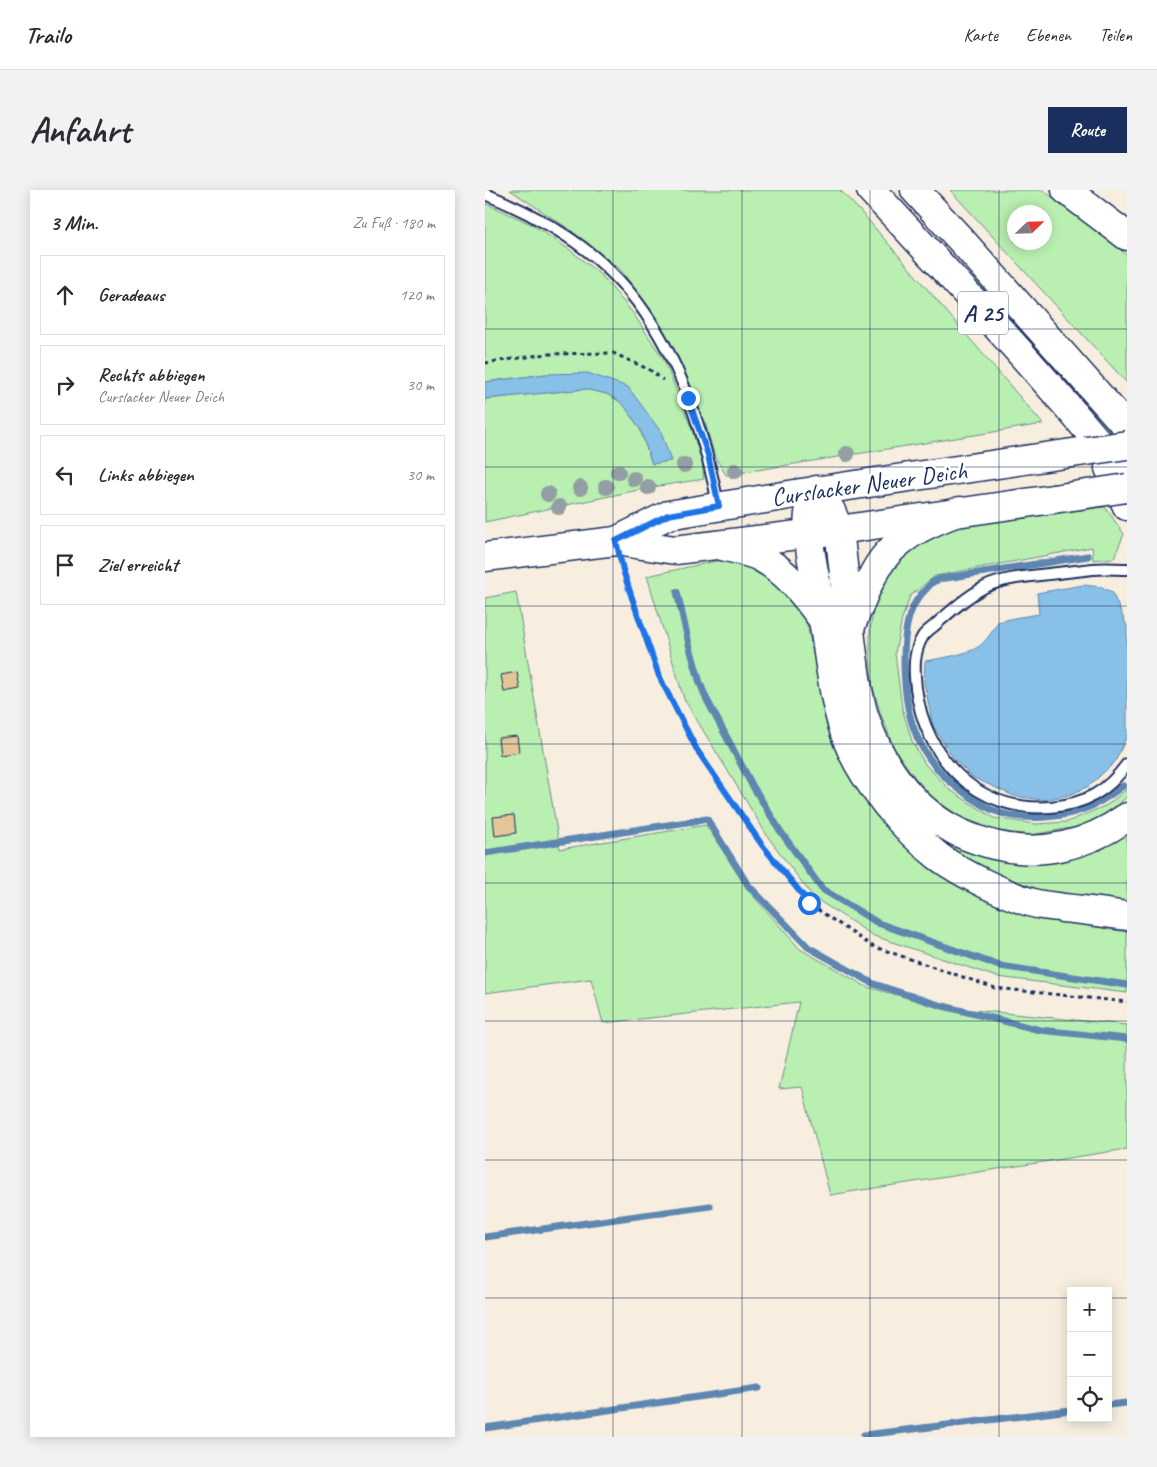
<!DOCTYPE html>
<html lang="de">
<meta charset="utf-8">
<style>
:root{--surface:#fff;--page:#f2f2f3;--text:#2b2b33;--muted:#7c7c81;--line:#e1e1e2;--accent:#1b2f5e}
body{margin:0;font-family:Caveat,sans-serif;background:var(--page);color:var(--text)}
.controls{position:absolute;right:15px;bottom:15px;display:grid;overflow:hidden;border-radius:0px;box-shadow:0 2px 12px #0003}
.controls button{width:45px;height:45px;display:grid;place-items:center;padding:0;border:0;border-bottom:1px solid var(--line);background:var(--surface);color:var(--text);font:25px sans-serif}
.compass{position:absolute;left:522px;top:15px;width:45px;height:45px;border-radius:50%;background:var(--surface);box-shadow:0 2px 12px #0003;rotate:67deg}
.stop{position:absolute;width:15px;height:15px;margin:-11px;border:4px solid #1a73e8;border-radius:50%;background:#fff}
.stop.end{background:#1a73e8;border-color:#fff;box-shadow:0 1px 5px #0008}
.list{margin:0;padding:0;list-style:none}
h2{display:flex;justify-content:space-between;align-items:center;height:65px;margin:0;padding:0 20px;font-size:21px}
h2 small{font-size:16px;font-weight:400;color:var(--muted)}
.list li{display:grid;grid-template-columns:32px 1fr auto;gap:15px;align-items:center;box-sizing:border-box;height:80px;margin:0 10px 10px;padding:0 10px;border:1px solid var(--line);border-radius:0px}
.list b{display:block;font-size:19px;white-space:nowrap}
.list p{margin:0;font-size:16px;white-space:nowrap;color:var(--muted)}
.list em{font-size:16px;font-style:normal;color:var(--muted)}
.icon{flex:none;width:28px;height:28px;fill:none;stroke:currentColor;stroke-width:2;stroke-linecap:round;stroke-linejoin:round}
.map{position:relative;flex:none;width:642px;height:1247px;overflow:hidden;border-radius:0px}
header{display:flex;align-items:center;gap:30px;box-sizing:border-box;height:70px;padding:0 25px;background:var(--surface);border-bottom:1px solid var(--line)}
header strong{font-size:24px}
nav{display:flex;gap:28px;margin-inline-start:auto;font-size:18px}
.intro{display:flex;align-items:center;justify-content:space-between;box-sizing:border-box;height:120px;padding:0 30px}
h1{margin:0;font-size:35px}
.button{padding:12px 22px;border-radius:0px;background:var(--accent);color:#fff;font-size:18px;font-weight:700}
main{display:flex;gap:30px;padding:0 30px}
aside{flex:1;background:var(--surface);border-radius:0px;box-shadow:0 2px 12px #0003}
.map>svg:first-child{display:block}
.green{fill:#b9efb0;stroke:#6a8f87;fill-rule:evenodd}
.water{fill:#89c0e7;stroke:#5d86b0}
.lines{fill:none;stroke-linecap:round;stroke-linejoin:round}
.stream{stroke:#5d86b0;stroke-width:7}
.building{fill:#e3c697;stroke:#1b2f5e}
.lane-casing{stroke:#1b2f5e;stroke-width:14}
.secondary-casing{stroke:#1b2f5e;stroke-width:31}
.highway-casing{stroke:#1b2f5e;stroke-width:31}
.path{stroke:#1b2f5e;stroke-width:3;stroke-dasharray:4 4;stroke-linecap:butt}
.lane{stroke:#fff;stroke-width:10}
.secondary{stroke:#fff;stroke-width:28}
.highway{stroke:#fff;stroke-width:28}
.secondary-bridge-casing{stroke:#1b2f5e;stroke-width:31;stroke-linecap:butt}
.secondary-bridge{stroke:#fff;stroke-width:28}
.tree{fill:#939fa4}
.route{stroke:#1a73e8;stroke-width:6}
.grid{fill:none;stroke:#1b2f5e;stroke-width:1;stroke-opacity:0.55}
.labels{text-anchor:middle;stroke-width:5;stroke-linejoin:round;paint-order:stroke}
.shield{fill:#fff;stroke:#5f6d8e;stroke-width:1}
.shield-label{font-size:24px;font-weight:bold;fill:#1b2f5e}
.street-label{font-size:25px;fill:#1b2f5e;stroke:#fff}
</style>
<header>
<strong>Trailo</strong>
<nav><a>Karte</a><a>Ebenen</a><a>Teilen</a></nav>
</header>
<div class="intro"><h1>Anfahrt</h1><a class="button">Route</a></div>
<main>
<aside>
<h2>3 Min.<small>Zu Fuß · 180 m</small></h2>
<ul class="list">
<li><svg class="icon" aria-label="ahead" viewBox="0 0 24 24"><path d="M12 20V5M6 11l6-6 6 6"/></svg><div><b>Geradeaus</b></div><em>120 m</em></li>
<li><svg class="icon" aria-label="right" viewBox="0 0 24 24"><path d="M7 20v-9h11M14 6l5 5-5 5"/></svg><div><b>Rechts abbiegen</b><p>Curslacker Neuer Deich</p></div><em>30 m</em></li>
<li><svg class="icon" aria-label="left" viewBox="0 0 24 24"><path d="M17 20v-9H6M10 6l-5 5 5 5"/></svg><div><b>Links abbiegen</b></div><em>30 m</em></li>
<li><svg class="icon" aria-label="arrive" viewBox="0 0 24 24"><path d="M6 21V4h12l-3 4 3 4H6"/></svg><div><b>Ziel erreicht</b></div></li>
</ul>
</aside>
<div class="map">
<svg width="642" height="1247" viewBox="0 0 642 1247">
<rect width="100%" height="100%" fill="#f7eee0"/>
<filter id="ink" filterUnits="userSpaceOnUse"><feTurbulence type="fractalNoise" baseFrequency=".02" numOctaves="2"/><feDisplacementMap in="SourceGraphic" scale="10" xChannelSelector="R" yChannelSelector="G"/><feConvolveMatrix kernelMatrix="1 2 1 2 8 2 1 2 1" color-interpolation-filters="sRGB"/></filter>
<g filter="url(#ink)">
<g class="green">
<polygon points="25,0 355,0 377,23 558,234 241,285 230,267 220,232 172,130 135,79 84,39"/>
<path d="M465 0H558L642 65V193ZM530 22H560V52H530Z"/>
<polygon points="0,13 46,34 85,60 117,86 148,123 179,170 206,237 217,272 219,289 168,297 0,332 0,209 100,199 122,204 134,211 141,218 155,239 167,274 143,197 61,184 0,192"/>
<polygon points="620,317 639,344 629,368 608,370 607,357 450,386 425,406 417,429 410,463 417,518 427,551 440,574 465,600 509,628 551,634 582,632 622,615 642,599 642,607 621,624 596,636 547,645 512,641 474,626 447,607 431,589 410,560 395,522 387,494 385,461 385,440 390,411 402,382 420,360 467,336 540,326 580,322"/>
<polygon points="231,371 254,371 277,383 296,395 311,415 322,434 343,539 364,585 391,626 448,681 496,706 546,726 642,742 642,803 512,787 389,746 328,707 283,647 199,509 162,386"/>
<polygon points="31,402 75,659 221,635 263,700 315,759 382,797 457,817 642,835 642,959 345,1005 317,897 294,899 314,812 118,833 106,789 0,803 0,408"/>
<polygon points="642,643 642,714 553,700 508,682 469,662 459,653 459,651 477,659 519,672 564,673 616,660"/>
</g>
<g class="water">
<polygon points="103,183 143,197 176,242 186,271 167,274 155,239 141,218 134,211 122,204 100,199 0,209 0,192 61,184"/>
<path d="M598 395 617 397 627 402 642 436V546L630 572 604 596 584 605 558 610 529 606 487 587 469 569 448 536 439 492 440 471C453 469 483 464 493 457 502 451 507 441 513 432L529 428 554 424 552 403Z"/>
</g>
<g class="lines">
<g class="stream">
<path d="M603 366 461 388C457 388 453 389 450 391 447 392 444 396 442 398 436 404 431 410 428 417 414 445 418 510 429 539 438 565 458 589 480 603 489 609 499 617 510 621 542 633 590 628 619 609 626 605 632 600 638 596"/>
<polyline points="192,402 204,454 215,493 222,510 267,595 296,642 337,699 393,733 515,776 642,795"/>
<polyline points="0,663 222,629 263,695 323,757 389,794 454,815 555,840 642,849"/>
<polyline points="0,1047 225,1016"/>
<polyline points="623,1215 642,1213"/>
<polyline points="0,1238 274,1198"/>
<polyline points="379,1245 586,1220"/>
</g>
</g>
<g class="building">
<polygon points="32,482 35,499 19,502 16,485"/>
<polygon points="32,546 34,562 15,565 13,548"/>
<polygon points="29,625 31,643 10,646 8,627"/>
</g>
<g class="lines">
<defs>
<g id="lane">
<path d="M0 4C43 21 92 48 125 81 186 140 217 233 233 314"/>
<path d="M642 379C631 379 619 378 608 379 590 381 573 383 555 385 537 387 516 389 500 397 481 407 465 422 449 436 445 439 441 442 438 446 428 462 429 480 431 498 440 568 492 623 566 617 600 614 622 602 642 574"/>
</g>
<g id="secondary">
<polyline points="131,351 183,325 316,303 601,261"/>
<polyline points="0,367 131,351 190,360 354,340 568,309"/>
</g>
<g id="highway">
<path d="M386 0C473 94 561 188 642 287"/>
<polyline points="430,0 477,51 642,237"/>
<polyline points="581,0 642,46"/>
<polyline points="624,278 642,316"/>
<path d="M234 355C247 359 262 361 275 367 301 381 318 403 335 426"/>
<path d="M365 438C375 415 385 383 402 364 422 342 448 331 475 321"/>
<path d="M642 627C603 655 556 667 509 655 495 651 480 647 467 639 425 616 394 572 380 528 372 505 370 480 367 457 362 418 359 379 354 340L346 321 331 300C318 327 324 354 329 382 332 398 335 414 338 430 345 471 348 513 363 552 379 592 419 640 454 667 477 684 521 705 548 713 558 716 569 716 578 718 600 720 621 723 642 726"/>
</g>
</defs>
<use href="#lane" class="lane-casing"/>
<use href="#secondary" class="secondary-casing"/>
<use href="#highway" class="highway-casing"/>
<g class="path">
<polyline points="0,173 62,164 128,163 165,180 178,190"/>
<polyline points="137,376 157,439 174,486 212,560 277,655 323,713 387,756 510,798 642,812"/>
</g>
<use href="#lane" class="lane"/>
<use href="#secondary" class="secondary"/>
<use href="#highway" class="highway"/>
<defs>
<g id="secondary-bridge">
<polyline points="601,261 642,255"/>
<polyline points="568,309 642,298"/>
</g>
</defs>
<use href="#secondary-bridge" class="secondary-bridge-casing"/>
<use href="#secondary-bridge" class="secondary-bridge"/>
</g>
<g class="tree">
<circle cx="362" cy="264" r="8"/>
<circle cx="199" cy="275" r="8"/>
<circle cx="250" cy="281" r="8"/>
<circle cx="133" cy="282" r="8"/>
<circle cx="149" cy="289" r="8"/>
<circle cx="121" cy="297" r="8"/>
<circle cx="163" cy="297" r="8"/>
<circle cx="95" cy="298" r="8"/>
<circle cx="63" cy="304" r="8"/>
<circle cx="74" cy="317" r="8"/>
</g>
</g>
<g class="lines" filter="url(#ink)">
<polyline class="route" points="203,208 223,265 234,316 183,325 131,351 138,380 146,405 174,486 212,560 277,655 324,713"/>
</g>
<path class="grid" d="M128 0V1247M257 0V1247M385 0V1247M514 0V1247M0 139H642M0 277H642M0 416H642M0 554H642M0 693H642M0 831H642M0 970H642M0 1108H586M623 1108H642"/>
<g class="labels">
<rect class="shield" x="473" y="101.5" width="50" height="43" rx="4"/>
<g class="shield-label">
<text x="498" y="131">A 25</text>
</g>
<g class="street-label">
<text transform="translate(384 293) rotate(-8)" y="9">Curslacker Neuer Deich</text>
</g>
</g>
</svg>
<div class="controls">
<button>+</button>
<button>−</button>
<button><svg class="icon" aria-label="locate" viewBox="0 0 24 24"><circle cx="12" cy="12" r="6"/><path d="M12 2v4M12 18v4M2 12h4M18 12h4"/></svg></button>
</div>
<svg class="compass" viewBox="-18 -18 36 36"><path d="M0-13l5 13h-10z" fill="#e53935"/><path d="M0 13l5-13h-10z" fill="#7c7c81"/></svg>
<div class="stop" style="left:324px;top:713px"></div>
<div class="stop end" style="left:203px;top:208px"></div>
</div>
</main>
